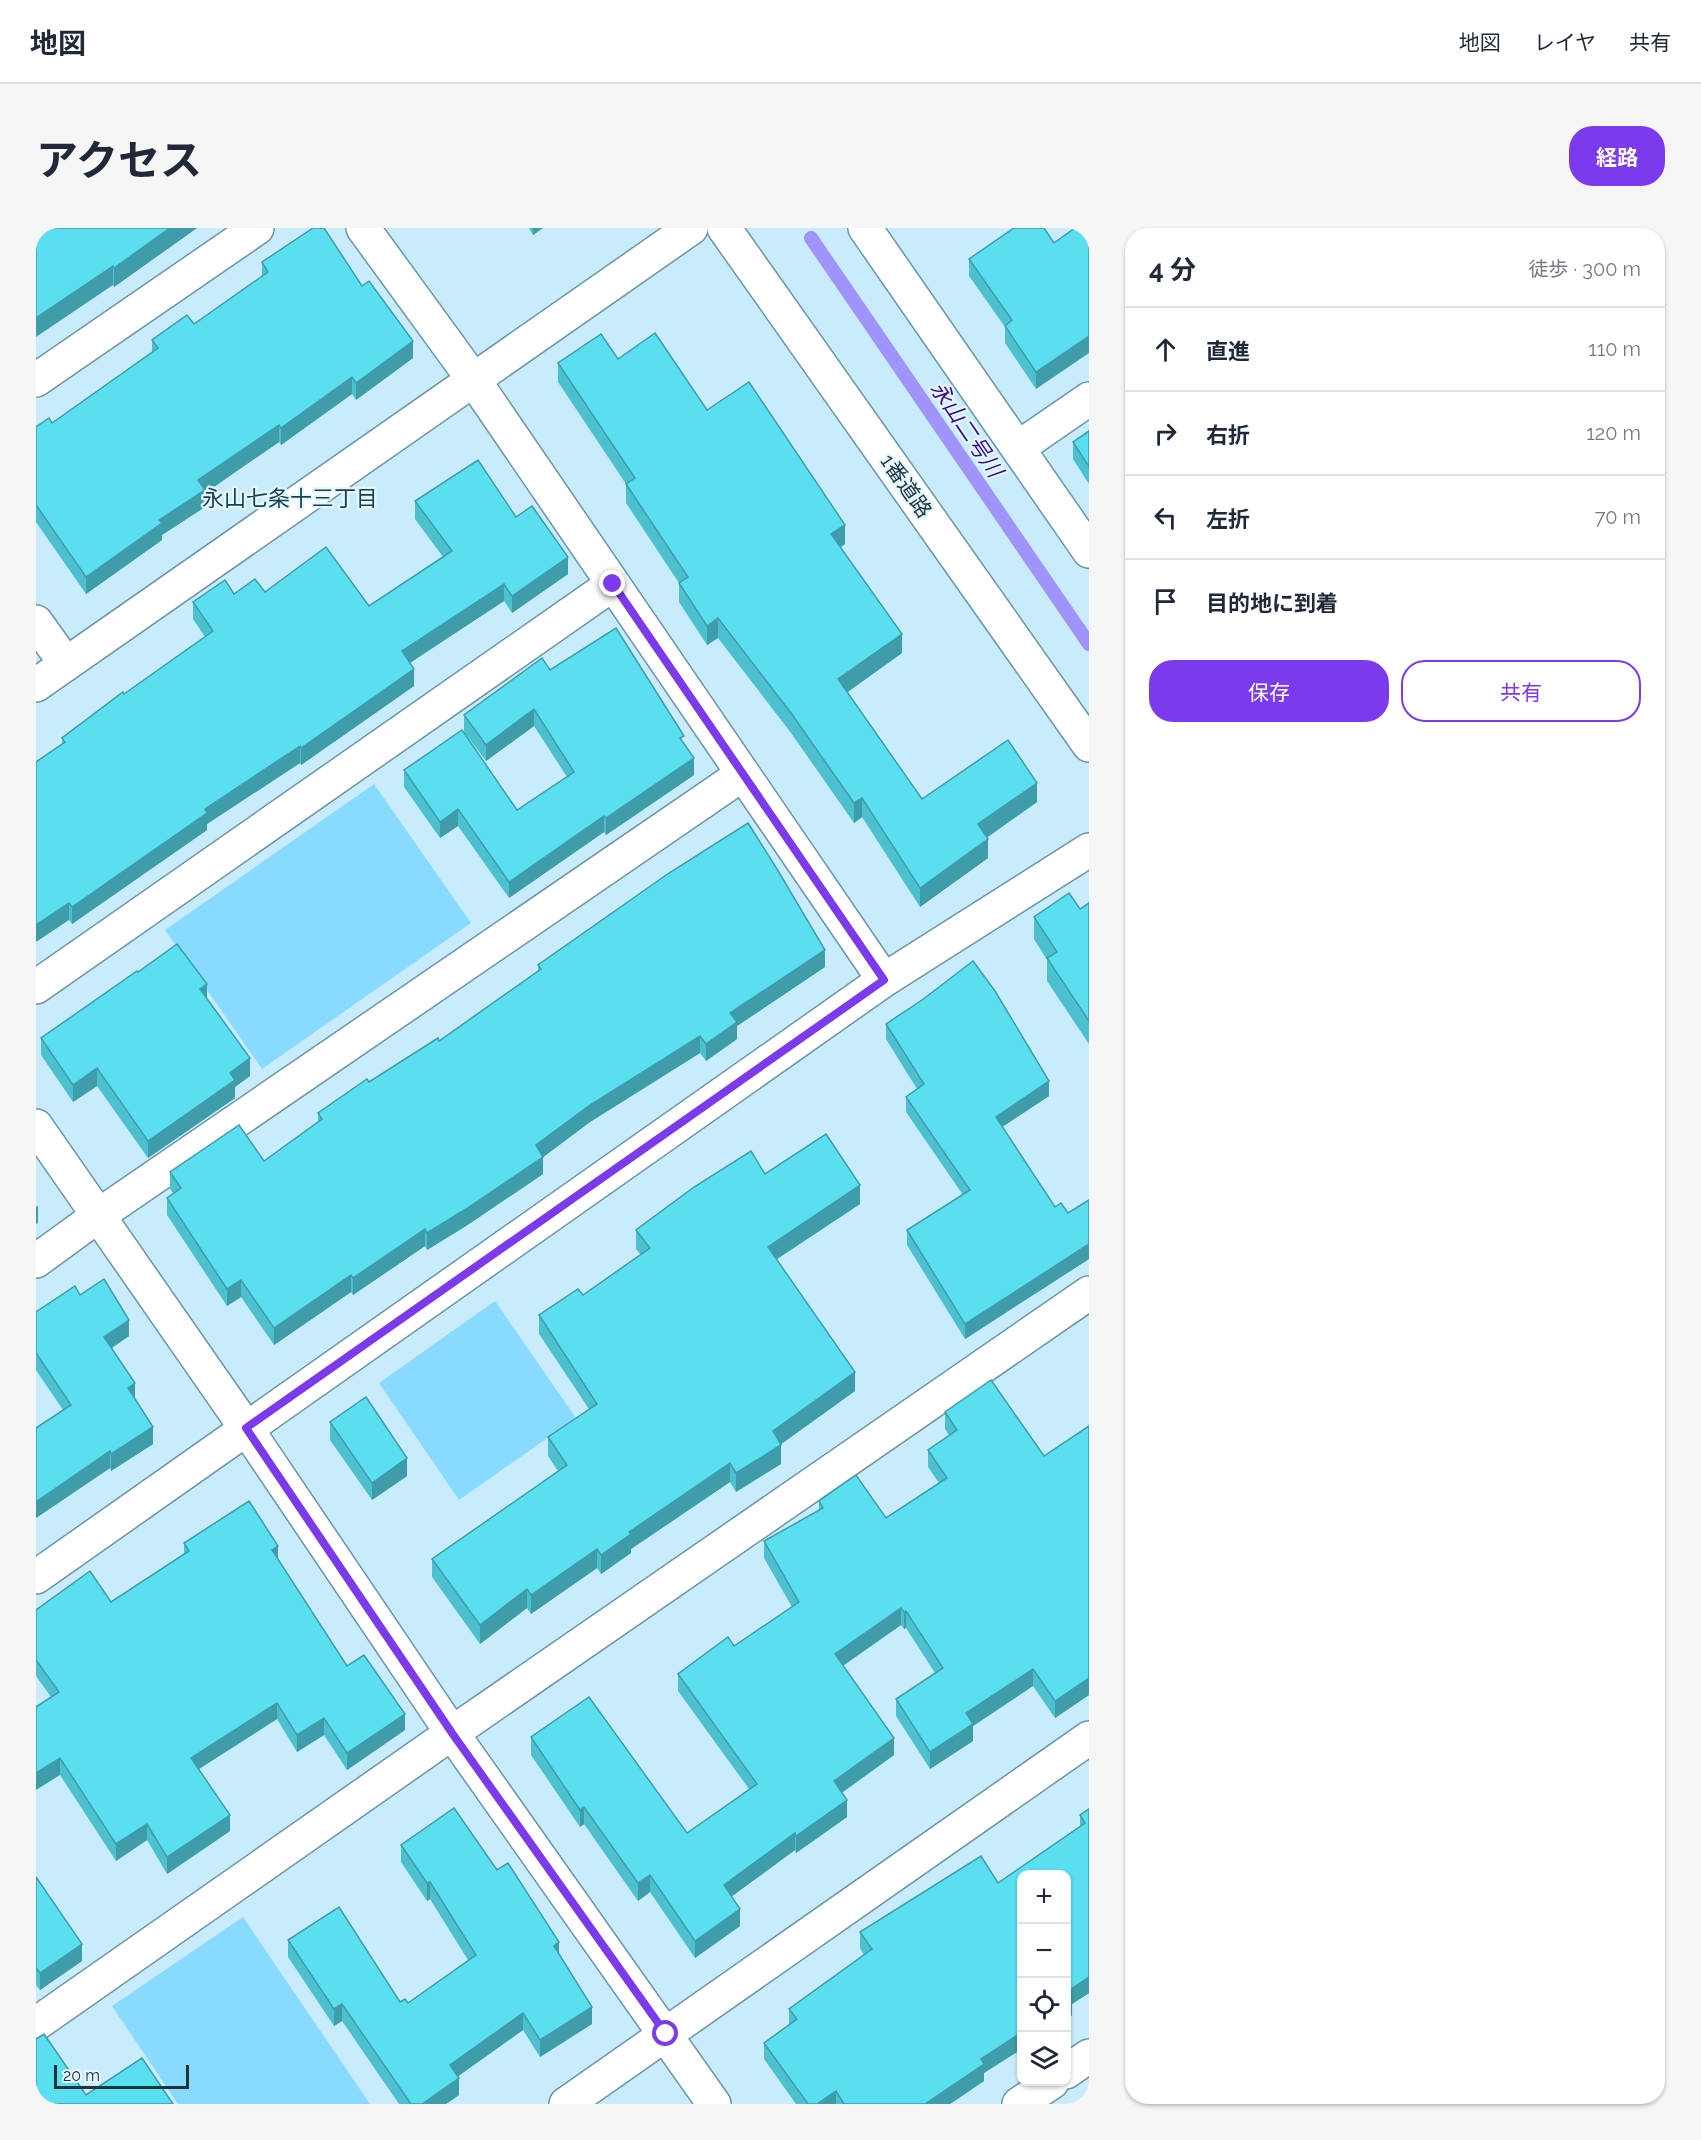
<!DOCTYPE html>
<html lang="ja">
<meta charset="utf-8">
<style>
:root{--surface:#fff;--page:#f6f6f7;--text:#1f2937;--muted:#747a83;--line:#e0e1e3;--accent:#7c3aed}
body{margin:0;font-family:Raleway,"Noto Sans JP",sans-serif;background:var(--page);color:var(--text)}
.controls{position:absolute;right:18px;bottom:18px;display:grid;overflow:hidden;border-radius:12px;box-shadow:0 2px 4px #0004}
.controls button{width:54px;height:54px;display:grid;place-items:center;padding:0;border:0;border-bottom:2px solid var(--line);background:var(--surface);color:var(--text);font:30px sans-serif}
.scale{position:absolute;left:18px;bottom:15px;width:135px;box-sizing:border-box;padding-left:6px;border:3px solid #22333b;border-top:0;font-size:16px;line-height:21px;white-space:nowrap;color:#22333b;-webkit-text-stroke:4px #e4f6fe;paint-order:stroke}
.stop{position:absolute;width:18px;height:18px;margin:-14px;border:4px solid #7c3aed;border-radius:50%;background:#fff}
.stop.end{background:#7c3aed;border-color:#fff;box-shadow:0 2px 6px #0008}
.list{margin:0;padding:0;list-style:none}
h2{display:flex;justify-content:space-between;align-items:center;height:78px;margin:0;padding:0 24px;font-size:26px}
h2 small{font-size:20px;font-weight:400;color:var(--muted)}
.list li{display:grid;grid-template-columns:39px 1fr auto;gap:18px;align-items:center;box-sizing:border-box;height:84px;padding:0 24px;border-top:2px solid var(--line)}
.list b{display:block;font-size:22px;white-space:nowrap}
.list em{font-size:20px;font-style:normal;color:var(--muted)}
.actions{display:flex;gap:12px;padding:18px 24px}
.actions a{flex:1;padding:14px 0;border:2px solid var(--accent);border-radius:24px;text-align:center;font-size:21px;color:var(--accent)}
.actions .main{background:var(--accent);color:#fff}
.icon{flex:none;width:33px;height:33px;fill:none;stroke:currentColor;stroke-width:2;stroke-linecap:round;stroke-linejoin:round}
.map{position:relative;flex:none;width:1053px;height:1876px;overflow:hidden;border-radius:24px}
header{display:flex;align-items:center;gap:36px;box-sizing:border-box;height:84px;padding:0 30px;background:var(--surface);border-bottom:2px solid var(--line)}
header strong{font-size:28px}
nav{display:flex;gap:33px;margin-inline-start:auto;font-size:21px}
.intro{display:flex;align-items:center;justify-content:space-between;box-sizing:border-box;height:144px;padding:0 36px}
h1{margin:0;font-size:42px}
.button{padding:15px 27px;border-radius:24px;background:var(--accent);color:#fff;font-size:21px;font-weight:700}
main{display:flex;gap:36px;padding:0 36px}
aside{flex:1;background:var(--surface);border-radius:24px;box-shadow:0 2px 4px #0004}
.map>svg:first-child{display:block}
.green{fill:#88dbfe}
.lines{fill:none;stroke-linecap:round;stroke-linejoin:round}
.stream{stroke:#a094fb;stroke-width:14}
.minor-casing{stroke:#6b94a7;stroke-width:36}
.tertiary-casing{stroke:#6b94a7;stroke-width:36}
.minor{stroke:#fff;stroke-width:33}
.tertiary{stroke:#fff;stroke-width:33}
.wall{fill:#4dc0cf}
.shaded-wall{fill:#3f9ca9}
.building{fill:#5adff1;stroke:#3f9ca9;stroke-width:1.5}
.route{stroke:#7c3aed;stroke-width:8}
.labels{text-anchor:middle;stroke-width:4.5;stroke-linejoin:round;paint-order:stroke}
.street-label{font-size:21px;fill:#22333b;stroke:#e4f6fe}
.water-label{font-size:22px;font-style:italic;fill:#3a118b;stroke:#e4f6fe}
.neighbourhood-label{font-size:22px;fill:#163f4f;stroke:#e4f6fe}
</style>
<header>
<strong>地図</strong>
<nav><a>地図</a><a>レイヤ</a><a>共有</a></nav>
</header>
<div class="intro"><h1>アクセス</h1><a class="button">経路</a></div>
<main>
<div class="map">
<svg width="1053" height="1876" viewBox="0 0 1053 1876">
<rect width="100%" height="100%" fill="#c9ecfc"/>
<g class="green">
<polygon points="338,556 435,695 226,841 129,702"/>
<polygon points="459,1073 540,1190 423,1272 343,1155"/>
<polygon points="207,1689 334,1876 142,1876 76,1778"/>
</g>
<g class="lines">
<polyline class="stream" points="775,10 1053,416"/>
<defs>
<g id="minor">
<polyline points="327,0 437,151 848,752"/>
<polyline points="829,0 1053,323"/>
<polyline points="0,152 221,0"/>
<polyline points="982,220 1053,171"/>
<polyline points="0,394 30,436"/>
<polyline points="0,457 655,0"/>
<polyline points="0,759 577,356"/>
<polyline points="0,898 210,1200 416,1505 678,1876"/>
<polyline points="0,1033 63,987 707,546"/>
<polyline points="0,1349 848,752 1053,622"/>
<polyline points="0,1796 416,1505 1053,1065"/>
<polyline points="1030,1844 1053,1828"/>
<polyline points="530,1876 1053,1510"/>
<polyline points="983,1876 1016,1854"/>
</g>
<polyline id="tertiary" points="688,0 1053,517"/>
</defs>
<use href="#minor" class="minor-casing"/>
<use href="#tertiary" class="tertiary-casing"/>
<use href="#minor" class="minor"/>
<use href="#tertiary" class="tertiary"/>
</g>
<g class="wall">
<polygon points="0,0 161,0 78,59 77,57"/>
<polygon points="493,0 507,0 497,7"/>
<polygon points="1008,0 1000,161 969,115 969,99 933,48 933,31"/>
<polygon points="226,34 326,58 377,130 320,172 316,166 245,217 243,214 169,265 169,279 126,307 126,312 50,366 0,294 0,199 16,195 116,125 116,112 158,96 226,49"/>
<polygon points="582,131 671,182 809,316 805,319 866,425 811,464 886,571 1001,574 951,609 952,630 884,679 826,589 818,595 755,505 682,410 671,417 643,374 643,355 590,275 590,256 522,154 522,135"/>
<polygon points="1053,203 1053,256 1037,231 1037,214"/>
<polygon points="379,273 480,289 532,346 476,385 468,373 374,435 378,458 265,537 264,535 171,596 171,602 36,696 33,692 26,510 169,409 157,391 157,374 198,366 229,364 333,378 407,329 379,291"/>
<polygon points="514,442 648,516 658,547 570,607 568,604 473,670 422,598 404,610 368,559 368,542 481,582 531,549 498,498 450,533 428,504 428,487"/>
<polygon points="1053,675 1053,816 1011,753 1011,732 998,711 998,689 1044,681"/>
<polygon points="502,737 789,739 701,798 701,811 670,833 664,825 554,894 507,929 507,946 430,998 391,1022 389,1018 317,1067 315,1064 238,1117 205,1069 191,1078 131,987 131,970 137,965 134,961 134,944 228,933 282,894 282,885 403,813 502,743"/>
<polygon points="102,744 171,771 214,848 199,859 199,870 112,930 61,858 37,874 5,827 5,810"/>
<polygon points="850,796 1013,868 966,899 1019,979 1032,985 1053,972 1053,1031 929,1111 871,1017 871,1002 927,967 870,884 870,869 881,861 850,811"/>
<polygon points="729,946 824,976 741,1031 819,1163 745,1216 745,1236 700,1264 694,1254 595,1321 595,1325 565,1346 561,1340 495,1386 491,1380 444,1416 396,1349 396,1331 522,1243 512,1228 512,1209 553,1181 503,1106 503,1087 547,1067 605,1027 600,1021 600,1002"/>
<polygon points="44,1067 93,1108 76,1120 99,1170 117,1216 75,1243 74,1240 0,1290 0,1200 27,1182 0,1142 0,1084"/>
<polygon points="909,1184 1008,1228 1053,1198 1053,1467 1019,1490 997,1458 937,1498 937,1513 894,1541 860,1488 860,1471 899,1445 870,1400 868,1401 865,1397 807,1438 858,1527 806,1565 811,1589 760,1625 759,1622 695,1669 704,1698 659,1730 614,1664 602,1673 548,1596 544,1599 495,1527 495,1509 651,1605 713,1561 642,1463 642,1446 698,1418 756,1379 728,1330 728,1313 783,1282 783,1273 850,1290 903,1255 892,1239 892,1222 913,1207 909,1201"/>
<polygon points="294,1194 371,1248 336,1272 294,1212"/>
<polygon points="148,1315 242,1331 311,1438 369,1502 311,1542 288,1507 261,1524 241,1491 163,1541 194,1603 131,1646 111,1612 80,1633 24,1547 15,1469 0,1448 0,1382 75,1374 148,1326"/>
<polygon points="1053,1581 1053,1765 1036,1776 1036,1787 948,1845 948,1853 914,1876 760,1876 728,1831 728,1815 753,1797 753,1781 828,1727 824,1720 824,1704 962,1655 1044,1599 1044,1587"/>
<polygon points="365,1617 461,1642 523,1726 556,1796 504,1829 487,1802 422,1848 423,1867 410,1876 363,1876 306,1793 298,1798 252,1729 252,1712 364,1774 372,1775 432,1732 394,1671 391,1673 365,1634"/>
<polygon points="0,1649 46,1733 4,1762 0,1757"/>
</g>
<g class="shaded-wall">
<polygon points="134,0 161,0 78,59 78,40"/>
<polygon points="497,0 507,0 497,7"/>
<polygon points="77,38 77,57 0,109 0,90"/>
<polygon points="1053,108 1053,125 1000,161 1000,144"/>
<polygon points="377,113 377,130 320,172 320,155"/>
<polygon points="316,149 316,166 245,217 245,200"/>
<polygon points="243,197 243,214 169,265 169,279 126,307 126,312 50,366 50,349 123,292 162,252"/>
<polygon points="809,297 809,316 795,326 795,306"/>
<polygon points="532,329 532,346 476,385 476,368"/>
<polygon points="468,356 468,373 366,440 366,423"/>
<polygon points="682,390 682,410 671,417 671,398"/>
<polygon points="866,406 866,425 802,471 802,451"/>
<polygon points="378,441 378,458 265,537 265,520"/>
<polygon points="498,481 498,498 450,533 450,517"/>
<polygon points="264,518 264,535 171,596 171,602 36,696 36,679 169,581"/>
<polygon points="658,530 658,547 570,607 570,590"/>
<polygon points="1001,555 1001,574 942,616 942,596"/>
<polygon points="826,570 826,589 818,595 818,575"/>
<polygon points="422,581 422,598 404,610 404,594"/>
<polygon points="568,588 568,604 473,670 473,654"/>
<polygon points="952,611 952,630 884,679 884,660"/>
<polygon points="33,675 33,692 0,714 0,697"/>
<polygon points="789,722 789,739 701,798 701,811 670,833 670,816 694,785"/>
<polygon points="171,756 171,773 164,761"/>
<polygon points="664,808 664,825 554,894 506,930 507,929 507,946 430,998 391,1022 391,1005 500,917 554,877"/>
<polygon points="214,830 214,848 199,859 199,870 112,930 112,913 194,845"/>
<polygon points="61,840 61,858 37,874 37,857"/>
<polygon points="1013,853 1013,868 960,903 960,889"/>
<polygon points="824,957 824,976 732,1037 732,1019"/>
<polygon points="2,978 2,995 0,996 0,979"/>
<polygon points="389,1001 389,1018 317,1067 317,1050"/>
<polygon points="1053,1016 1053,1031 929,1111 929,1096"/>
<polygon points="315,1047 315,1064 238,1117 238,1100"/>
<polygon points="205,1052 205,1069 191,1078 191,1061"/>
<polygon points="93,1092 93,1108 68,1125 68,1109"/>
<polygon points="819,1144 819,1163 737,1222 745,1217 745,1236 700,1264 700,1245 737,1203"/>
<polygon points="99,1155 99,1172 92,1160"/>
<polygon points="117,1199 117,1216 75,1243 75,1226"/>
<polygon points="74,1223 74,1240 0,1290 0,1274"/>
<polygon points="371,1230 371,1248 336,1272 336,1255"/>
<polygon points="694,1235 694,1254 595,1321 595,1325 565,1346 565,1327 593,1304"/>
<polygon points="242,1318 242,1335 236,1322"/>
<polygon points="561,1321 561,1340 495,1386 495,1367"/>
<polygon points="491,1361 491,1380 444,1416 444,1397"/>
<polygon points="865,1380 865,1397 799,1443 799,1426"/>
<polygon points="870,1383 870,1400 868,1401 868,1384"/>
<polygon points="997,1441 997,1458 937,1498 937,1513 894,1541 894,1524 930,1485"/>
<polygon points="1053,1450 1053,1467 1019,1490 1019,1473"/>
<polygon points="241,1475 241,1491 155,1546 155,1530"/>
<polygon points="369,1486 369,1502 311,1542 311,1525"/>
<polygon points="288,1490 288,1507 261,1524 261,1507"/>
<polygon points="858,1510 858,1527 798,1570 798,1553"/>
<polygon points="24,1530 24,1547 0,1562 0,1545"/>
<polygon points="811,1572 811,1589 760,1625 760,1608"/>
<polygon points="548,1579 548,1596 544,1599 544,1582"/>
<polygon points="194,1587 194,1603 131,1646 131,1629"/>
<polygon points="111,1596 111,1612 80,1633 80,1616"/>
<polygon points="759,1605 759,1622 688,1674 688,1657"/>
<polygon points="614,1647 614,1664 602,1673 602,1655"/>
<polygon points="394,1654 394,1671 391,1673 391,1655"/>
<polygon points="704,1681 704,1698 659,1730 659,1713"/>
<polygon points="523,1714 523,1732 518,1718"/>
<polygon points="46,1716 46,1733 4,1762 4,1745"/>
<polygon points="1053,1749 1053,1765 1036,1776 1036,1787 1030,1791 1032,1763"/>
<polygon points="306,1776 306,1793 298,1798 298,1781"/>
<polygon points="556,1779 556,1796 504,1829 504,1812"/>
<polygon points="487,1785 487,1802 414,1854 414,1837"/>
<polygon points="986,1804 986,1821 948,1845 948,1853 914,1876 889,1876 945,1831"/>
<polygon points="423,1850 423,1867 410,1876 386,1876"/>
<polygon points="800,1863 800,1876 781,1876"/>
</g>
<g class="building">
<polygon points="0,0 134,0 78,40 77,38 0,90"/>
<polygon points="277,0 288,0 326,58 333,53 377,113 320,155 316,149 245,200 243,197 162,252 169,262 123,292 126,295 50,349 0,277 0,199 13,190 16,195 122,120 116,112 151,87 158,96 232,44 226,34"/>
<polygon points="978,0 1008,0 1018,15 1039,0 1053,0 1053,108 1000,144 969,98 976,92 933,31"/>
<polygon points="619,105 671,182 713,154 809,297 795,306 866,406 802,451 886,571 972,512 1001,555 942,596 952,611 884,660 826,570 818,575 755,485 682,390 671,398 643,355 652,349 590,256 599,250 522,135 565,106 582,131"/>
<polygon points="1053,203 1053,239 1037,214"/>
<polygon points="442,232 480,289 496,278 532,329 476,368 468,356 366,423 378,441 265,520 264,518 169,581 171,585 36,679 33,675 0,697 0,534 29,514 26,510 87,464 88,466 177,403 157,374 189,352 198,366 219,351 229,364 290,319 333,378 416,323 379,273"/>
<polygon points="580,400 648,508 644,510 658,530 570,590 568,588 473,654 422,581 404,594 368,542 426,502 481,582 538,544 498,481 450,517 428,487 506,430 514,442"/>
<polygon points="712,595 741,641 789,722 694,785 701,794 670,816 664,808 554,877 500,917 507,929 430,981 391,1005 389,1001 317,1050 315,1047 238,1100 205,1052 191,1061 131,970 145,960 134,944 203,897 228,933 286,891 282,885 331,851 333,854 402,810 403,813 505,741 502,737 633,645"/>
<polygon points="1033,665 1044,681 1053,675 1053,793 1011,730 1021,724 998,689"/>
<polygon points="141,716 171,756 164,761 214,830 194,845 199,852 112,913 61,840 37,857 5,810 101,743 102,744"/>
<polygon points="937,733 959,763 1013,853 960,889 1019,979 1025,975 1032,985 1053,972 1053,1016 929,1096 871,1002 934,962 870,869 888,856 850,796 886,772"/>
<polygon points="790,906 824,957 732,1019 819,1144 737,1203 745,1217 700,1245 694,1235 593,1304 595,1306 565,1327 561,1321 495,1367 491,1361 444,1397 396,1331 531,1237 512,1209 561,1176 503,1087 542,1061 547,1067 614,1020 600,1002 658,959 715,923 729,946"/>
<polygon points="68,1051 93,1092 68,1109 99,1155 92,1160 117,1199 75,1226 74,1223 0,1274 0,1200 35,1177 0,1125 0,1084 39,1058 44,1067"/>
<polygon points="955,1152 1008,1228 1053,1198 1053,1450 1019,1473 997,1441 930,1485 937,1496 894,1524 860,1471 907,1440 870,1383 868,1384 865,1380 799,1426 858,1510 798,1553 811,1572 760,1608 759,1605 688,1657 704,1681 659,1713 614,1647 602,1655 548,1579 544,1582 495,1509 553,1469 651,1605 721,1556 642,1446 692,1409 698,1418 763,1374 728,1313 787,1280 783,1273 820,1247 850,1290 911,1250 892,1222 921,1202 909,1184"/>
<polygon points="330,1169 371,1230 336,1255 294,1194"/>
<polygon points="213,1273 242,1318 236,1322 311,1438 328,1427 369,1486 311,1525 288,1490 261,1507 241,1475 155,1530 194,1587 131,1629 111,1596 80,1616 24,1530 0,1545 0,1479 23,1464 0,1432 0,1382 54,1343 75,1374 153,1323 148,1315"/>
<polygon points="418,1580 461,1642 472,1635 523,1714 518,1718 556,1779 504,1812 487,1785 414,1837 423,1850 386,1876 375,1876 306,1776 298,1781 252,1712 303,1679 364,1774 369,1771 372,1775 440,1727 394,1654 391,1655 365,1617"/>
<polygon points="1053,1581 1053,1749 1032,1763 1036,1770 1030,1774 1030,1647 986,1647 986,1804 945,1831 948,1836 889,1876 808,1876 800,1863 781,1876 772,1876 728,1815 761,1791 753,1781 836,1721 824,1704 945,1628 962,1655 1049,1595 1044,1587"/>
<polygon points="0,1649 46,1716 4,1745 0,1740"/>
<polygon points="8,1806 50,1867 106,1830 137,1876 0,1876 0,1811"/>
</g>
<g class="lines">
<polyline class="route" points="577,356 848,752 210,1200 416,1505 630,1806"/>
</g>
<g class="labels">
<g class="street-label">
<text transform="translate(870 258) rotate(55)" y="7">1番道路</text>
</g>
<g class="water-label">
<text transform="translate(931 201) rotate(56)" y="8">永山二号川</text>
</g>
<g class="neighbourhood-label">
<text x="254" y="278">永山七条十三丁目</text>
</g>
</g>
</svg>
<div class="controls">
<button>+</button>
<button>−</button>
<button><svg class="icon" aria-label="locate" viewBox="0 0 24 24"><circle cx="12" cy="12" r="6"/><path d="M12 2v4M12 18v4M2 12h4M18 12h4"/></svg></button>
<button><svg class="icon" aria-label="layers" viewBox="0 0 24 24"><path d="M12 4l9 5-9 5-9-5zM3 14l9 5 9-5"/></svg></button>
</div>
<div class="scale">20 m</div>
<div class="stop" style="left:630px;top:1806px"></div>
<div class="stop end" style="left:577px;top:356px"></div>
</div>
<aside>
<h2>4 分<small>徒歩 · 300 m</small></h2>
<ul class="list">
<li><svg class="icon" aria-label="ahead" viewBox="0 0 24 24"><path d="M12 20V5M6 11l6-6 6 6"/></svg><div><b>直進</b></div><em>110 m</em></li>
<li><svg class="icon" aria-label="right" viewBox="0 0 24 24"><path d="M7 20v-9h11M14 6l5 5-5 5"/></svg><div><b>右折</b></div><em>120 m</em></li>
<li><svg class="icon" aria-label="left" viewBox="0 0 24 24"><path d="M17 20v-9H6M10 6l-5 5 5 5"/></svg><div><b>左折</b></div><em>70 m</em></li>
<li><svg class="icon" aria-label="arrive" viewBox="0 0 24 24"><path d="M6 21V4h12l-3 4 3 4H6"/></svg><div><b>目的地に到着</b></div></li>
</ul>
<div class="actions"><a class="main">保存</a><a>共有</a></div>
</aside>
</main>
